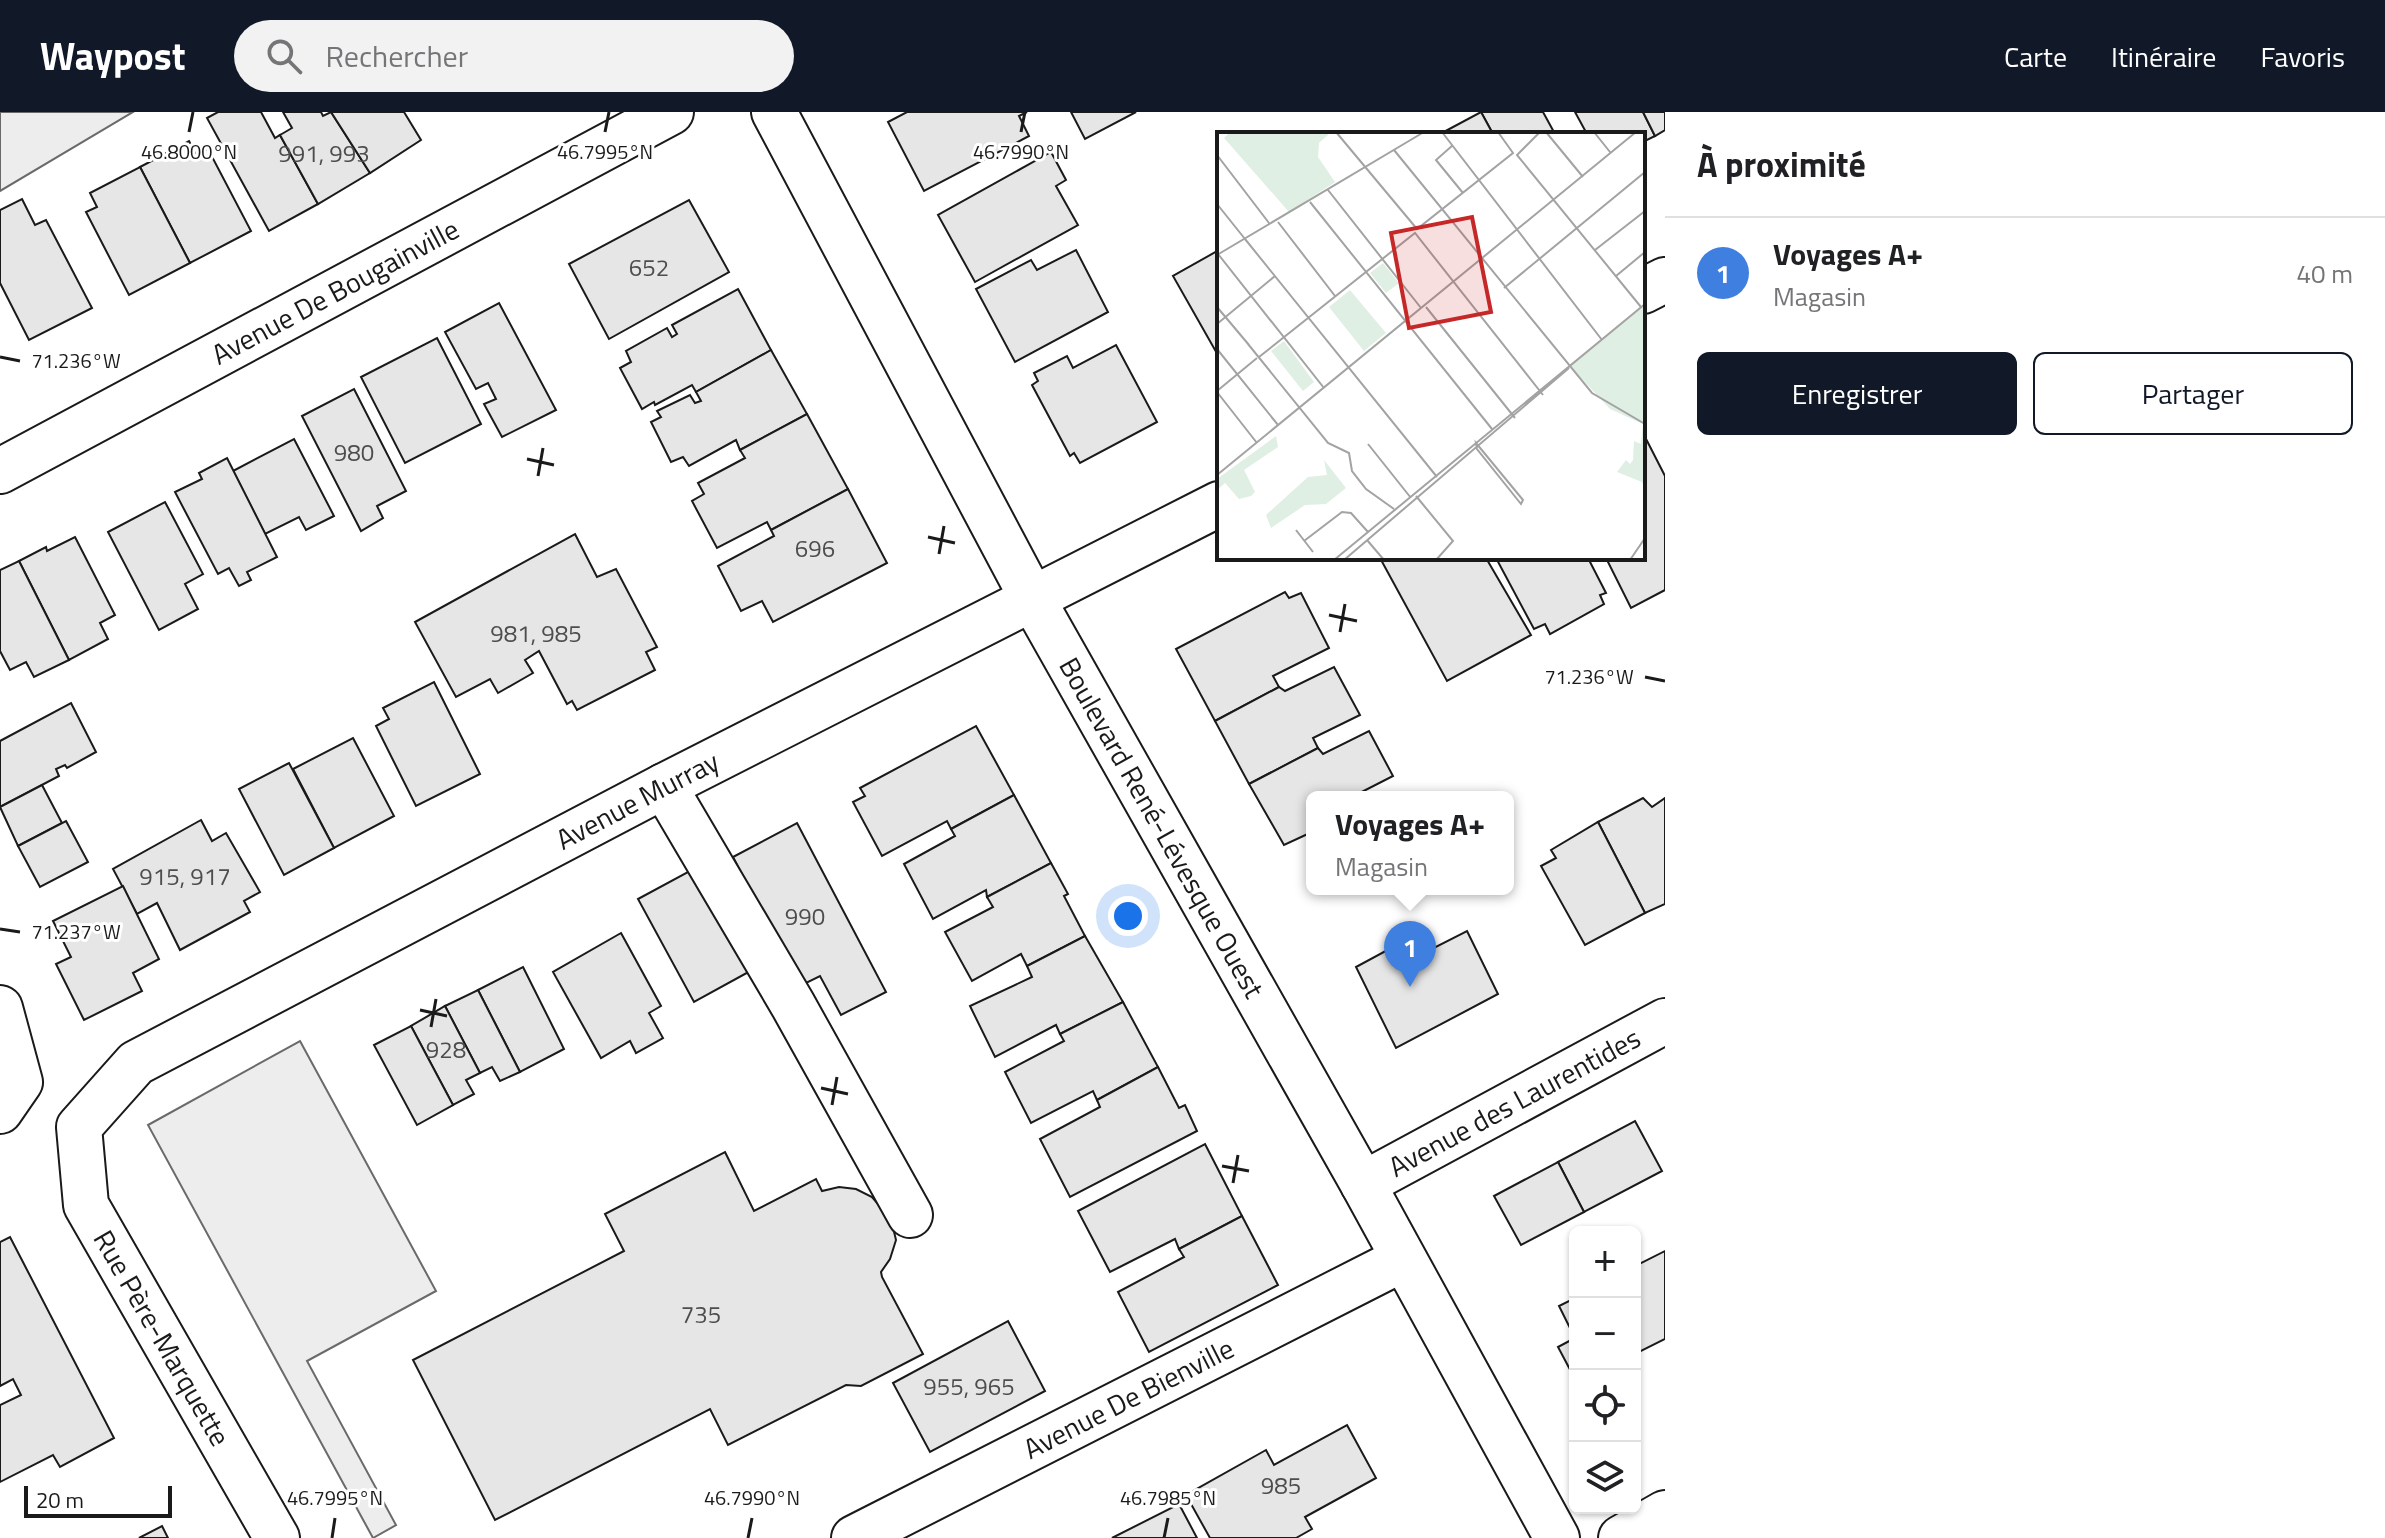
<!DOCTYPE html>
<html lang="fr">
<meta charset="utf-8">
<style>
:root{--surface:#fff;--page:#f2f2f2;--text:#202124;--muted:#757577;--line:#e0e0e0;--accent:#111827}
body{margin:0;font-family:"Titillium Web",sans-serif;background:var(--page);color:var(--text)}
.controls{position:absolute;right:24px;bottom:24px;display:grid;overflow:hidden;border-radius:12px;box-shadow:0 2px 6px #0004}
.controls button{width:72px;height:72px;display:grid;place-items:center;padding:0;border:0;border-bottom:2px solid var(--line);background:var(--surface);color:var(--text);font:40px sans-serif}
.scale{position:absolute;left:24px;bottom:20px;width:148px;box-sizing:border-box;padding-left:8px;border:4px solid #1a1a1a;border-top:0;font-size:22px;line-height:28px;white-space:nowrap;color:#1a1a1a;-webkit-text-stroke:6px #fff;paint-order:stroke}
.you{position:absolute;left:1128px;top:804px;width:28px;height:28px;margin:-20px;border:6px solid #fff;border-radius:50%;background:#1a73e8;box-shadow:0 0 0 12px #1a73e833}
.badge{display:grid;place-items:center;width:52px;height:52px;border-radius:50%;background:var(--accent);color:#fff;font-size:26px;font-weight:700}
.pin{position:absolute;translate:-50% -66px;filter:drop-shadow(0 2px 4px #0008)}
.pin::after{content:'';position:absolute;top:42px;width:28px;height:24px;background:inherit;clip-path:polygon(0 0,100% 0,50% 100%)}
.popup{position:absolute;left:1306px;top:679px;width:208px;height:104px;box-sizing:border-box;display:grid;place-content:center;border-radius:12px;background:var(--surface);filter:drop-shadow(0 2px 6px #0005);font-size:26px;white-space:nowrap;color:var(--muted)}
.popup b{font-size:30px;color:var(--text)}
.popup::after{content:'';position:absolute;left:50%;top:100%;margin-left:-16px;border:16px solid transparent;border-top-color:var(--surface)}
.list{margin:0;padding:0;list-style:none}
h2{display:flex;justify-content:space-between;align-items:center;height:104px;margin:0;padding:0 32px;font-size:34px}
h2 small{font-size:26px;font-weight:400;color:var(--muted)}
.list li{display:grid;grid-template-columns:52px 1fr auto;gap:24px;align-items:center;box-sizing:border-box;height:112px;padding:0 32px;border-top:2px solid var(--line)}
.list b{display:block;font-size:30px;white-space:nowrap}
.list p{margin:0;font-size:26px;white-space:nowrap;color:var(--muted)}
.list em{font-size:26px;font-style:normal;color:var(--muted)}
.actions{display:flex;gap:16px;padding:24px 32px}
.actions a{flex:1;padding:18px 0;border:2px solid var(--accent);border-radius:12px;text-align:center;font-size:28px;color:var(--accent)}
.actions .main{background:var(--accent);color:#fff}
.icon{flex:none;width:44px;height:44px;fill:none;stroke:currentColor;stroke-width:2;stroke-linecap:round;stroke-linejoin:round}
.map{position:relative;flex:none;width:1665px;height:1426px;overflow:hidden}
header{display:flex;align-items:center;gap:48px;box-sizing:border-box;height:112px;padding:0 40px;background:var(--accent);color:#fff}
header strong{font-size:38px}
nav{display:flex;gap:44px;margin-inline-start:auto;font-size:28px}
.search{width:560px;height:72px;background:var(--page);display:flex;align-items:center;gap:20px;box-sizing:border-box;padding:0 28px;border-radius:44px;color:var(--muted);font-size:30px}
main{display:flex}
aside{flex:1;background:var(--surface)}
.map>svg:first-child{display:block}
.parking{fill:#ededed;stroke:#6a6a6a;stroke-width:2}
.building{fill:#e6e6e6;stroke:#1a1a1a;stroke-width:2}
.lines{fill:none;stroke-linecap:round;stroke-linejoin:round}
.minor-casing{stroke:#1a1a1a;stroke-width:48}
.major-casing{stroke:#1a1a1a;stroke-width:48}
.minor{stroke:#fff;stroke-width:44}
.major{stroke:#fff;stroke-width:44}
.ticks{fill:none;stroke:#1a1a1a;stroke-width:3}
.labels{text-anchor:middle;stroke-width:6;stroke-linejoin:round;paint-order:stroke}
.number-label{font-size:24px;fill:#4d4d4d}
.street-label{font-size:28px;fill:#1a1a1a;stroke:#fff}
.inset-road{fill:none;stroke:#a3a3a3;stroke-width:2}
.view{fill:#c62828;fill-opacity:0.15;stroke:#c62828;stroke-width:4}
.inset-edge{fill:none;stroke:#1a1a1a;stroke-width:4}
.ticks-label{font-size:20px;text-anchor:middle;fill:#1a1a1a;stroke:#fff;stroke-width:6;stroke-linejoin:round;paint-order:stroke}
</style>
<header>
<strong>Waypost</strong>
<div class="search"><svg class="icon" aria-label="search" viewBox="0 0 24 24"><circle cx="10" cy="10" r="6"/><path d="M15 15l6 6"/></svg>Rechercher</div>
<nav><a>Carte</a><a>Itinéraire</a><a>Favoris</a></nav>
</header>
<main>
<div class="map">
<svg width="1665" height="1426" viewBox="0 0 1665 1426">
<rect width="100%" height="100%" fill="#fff"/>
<g class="parking">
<polygon points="0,0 133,0 0,79"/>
<polygon points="300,929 436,1179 307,1249 396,1413 373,1426 148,1013"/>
</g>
<g class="building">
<polygon points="218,0 261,0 275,26 280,23 318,92 269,119 207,6"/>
<polygon points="283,0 321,0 323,4 331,0 370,61 318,92 280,23 292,16"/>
<polygon points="331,0 404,0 421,28 370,61"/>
<polygon points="907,0 1027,0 1019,4 1029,24 924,79 888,10"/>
<polygon points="1071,0 1136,0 1085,27"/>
<polygon points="1481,0 1543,0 1555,22 1493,22"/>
<polygon points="1481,0 1493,22 1440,22"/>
<polygon points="1575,0 1643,0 1655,24 1643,30 1643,22 1587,22"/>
<polygon points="1643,0 1665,0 1665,18 1655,24"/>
<polygon points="189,29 196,43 208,37 251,119 190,151 140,55"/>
<polygon points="1051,40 1066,68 1056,74 1078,113 975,170 938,103"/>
<polygon points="140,55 190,151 129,183 86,100 97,95 90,81"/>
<polygon points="22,87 35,113 46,108 92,196 29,228 0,171 0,98"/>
<polygon points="689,88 729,160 609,227 569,152"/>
<polygon points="1076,138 1108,200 1015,250 976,177 1031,148 1037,158"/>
<polygon points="1219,138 1219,245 1173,164"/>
<polygon points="738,177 771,238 696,280 692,273 655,293 654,290 642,297 620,256 631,250 626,239 667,216 672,225 677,222 672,213"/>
<polygon points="499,191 556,298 502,325 484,292 496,287 488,271 476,277 445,220"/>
<polygon points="437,226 481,312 405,351 361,265"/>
<polygon points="1116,233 1157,310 1080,351 1074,341 1070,344 1032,273 1038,269 1034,261 1067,244 1073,256"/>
<polygon points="771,238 807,302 740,338 736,328 689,354 683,345 671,350 651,310 661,305 657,299 690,283 695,291 701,289 696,280"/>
<polygon points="354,277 406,379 377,394 383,406 361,419 302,304"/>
<polygon points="807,302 848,377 771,418 767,410 717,436 692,389 704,382 698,371 745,346 740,338"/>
<polygon points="1643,321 1665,364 1665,478 1631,496 1606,446 1643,446"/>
<polygon points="294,327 334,404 306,418 299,405 265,422 233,359"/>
<polygon points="227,346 277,445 247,460 251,468 239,474 229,456 218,462 175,380 202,367 199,361"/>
<polygon points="848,377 887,451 773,510 762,489 741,499 718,454 774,424 771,418"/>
<polygon points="165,390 203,462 185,472 198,497 159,518 108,420"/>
<polygon points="575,422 597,465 616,457 657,535 646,540 655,558 577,598 572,589 567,592 539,539 525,548 533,561 498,581 490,567 456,585 415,510"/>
<polygon points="75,425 115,503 100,511 108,527 69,548 19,449 46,435 47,439"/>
<polygon points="1380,446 1486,446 1531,523 1447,569"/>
<polygon points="1496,446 1588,446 1606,481 1600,483 1604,492 1550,522 1545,512 1534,517"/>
<polygon points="19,449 69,548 34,565 26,550 10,558 0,539 0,458"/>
<polygon points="1285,480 1289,486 1301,481 1329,536 1273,564 1279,575 1215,609 1176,537"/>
<polygon points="1334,555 1360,603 1313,626 1318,636 1249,672 1215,609 1279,575 1285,579"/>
<polygon points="434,570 480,662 416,694 376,614 389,607 383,596"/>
<polygon points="71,591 96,640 67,656 65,653 56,657 59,664 0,695 0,629"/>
<polygon points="976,614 1014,683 951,717 947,709 882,744 853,690 865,684 860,676"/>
<polygon points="1369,619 1393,664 1352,685 1312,685 1312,720 1284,733 1249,672 1318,636 1323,642"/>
<polygon points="353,626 394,704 334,736 293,657"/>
<polygon points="289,651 334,736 284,763 239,677"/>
<polygon points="42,673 62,711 18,734 0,695"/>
<polygon points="1014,683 1051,751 987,785 986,778 933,807 904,752 955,724 951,717"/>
<polygon points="1643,686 1652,695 1665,686 1665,792 1645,801 1598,710"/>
<polygon points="201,708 212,729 226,721 260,780 244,789 250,800 180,838 157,791 137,802 113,757"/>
<polygon points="66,709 88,750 40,775 18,734"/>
<polygon points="1598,710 1645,801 1585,833 1541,754 1556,746 1551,738"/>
<polygon points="797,711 886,880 841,903 820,864 800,874 733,745"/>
<polygon points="1051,751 1068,782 1064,784 1085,824 1027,854 1021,842 972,869 945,820 993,795 987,785"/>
<polygon points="699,754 754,857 694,890 638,787"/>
<polygon points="123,774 159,847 133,861 142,879 84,908 56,852 71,845 53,809"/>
<polygon points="1467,819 1498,882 1396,936 1356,855 1417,822 1428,839"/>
<polygon points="621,821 661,894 649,901 663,926 636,941 630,929 601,946 553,860"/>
<polygon points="1085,824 1123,890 1060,922 1056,913 995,945 970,894 1032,865 1027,854"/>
<polygon points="523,855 564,937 520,960 478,878"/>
<polygon points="478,878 520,960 500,969 492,955 480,961 445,894"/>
<polygon points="1123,890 1158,955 1097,988 1093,979 1031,1011 1005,960 1064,929 1060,922"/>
<polygon points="445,894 480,961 466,968 474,982 453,993 411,914"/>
<polygon points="411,914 453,993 417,1013 374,933"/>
<polygon points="1158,955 1179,996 1185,993 1197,1019 1070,1085 1040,1027 1100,995 1097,988"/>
<polygon points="1635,1009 1662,1059 1584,1100 1558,1050"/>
<polygon points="1205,1032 1242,1104 1179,1137 1175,1127 1110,1160 1078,1099"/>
<polygon points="725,1040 754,1099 816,1067 822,1079 839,1075 856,1077 872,1085 891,1107 896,1128 890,1147 881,1160 882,1165 923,1242 861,1274 846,1273 728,1333 710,1297 495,1408 413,1248 624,1139 605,1102"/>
<polygon points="1558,1050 1584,1100 1521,1133 1494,1084"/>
<polygon points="1242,1104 1278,1173 1149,1240 1118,1180 1184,1145 1179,1137"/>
<polygon points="10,1125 114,1326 60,1355 53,1343 0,1370 0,1293 21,1283 13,1267 0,1274 0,1130"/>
<polygon points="1665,1139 1665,1227 1635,1242 1635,1154"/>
<polygon points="1575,1186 1575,1267 1558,1235 1575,1226 1559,1194"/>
<polygon points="1008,1209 1045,1279 930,1340 893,1271"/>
<polygon points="1347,1313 1376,1366 1305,1405 1312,1417 1296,1426 1210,1426 1186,1383 1266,1338 1274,1353"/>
<polygon points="1179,1392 1197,1426 1112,1426"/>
<polygon points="162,1414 168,1426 139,1426"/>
</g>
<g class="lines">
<defs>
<g id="minor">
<polyline points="1643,179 1665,168"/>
<path id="s1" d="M0 359 671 0"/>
<polyline points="664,674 793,893 910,1103"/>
<polyline points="0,896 20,970 0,999"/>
<path id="s2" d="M1363 1072 1665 909"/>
<path id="s3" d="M277 1426 86 1093 79 1015 136 951 664 674 1219 392"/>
<path id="s4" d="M854 1426 1403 1147"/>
<polyline points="1621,1426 1665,1401"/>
</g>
<g id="major">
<path id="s5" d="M774 0 1032 486 1363 1072 1557 1426"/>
</g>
</defs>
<use href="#minor" class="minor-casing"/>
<use href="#major" class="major-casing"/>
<use href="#minor" class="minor"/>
<use href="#major" class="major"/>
</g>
<path class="ticks" d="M189 20 193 0M605 20 609 0M1021 20 1025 0M0 245 20 249M527 347 554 353M538 364 543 336M928 425 955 431M939 442 944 414M1329 503 1357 509M1340 520 1345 492M1645 565 1665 569M0 817 20 820M420 898 447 904M431 915 436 887M821 976 848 982M832 993 837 965M1222 1054 1249 1059M1233 1071 1238 1043M332 1426 335 1406M748 1426 752 1406M1164 1426 1168 1406"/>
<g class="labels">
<g class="number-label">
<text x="324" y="50">991, 993</text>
<text x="649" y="164">652</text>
<text x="354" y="349">980</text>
<text x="815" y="445">696</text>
<text x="536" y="530">981, 985</text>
<text x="185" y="773">915, 917</text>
<text x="805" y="813">990</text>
<text x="446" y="946">928</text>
<text x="701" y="1211">735</text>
<text x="969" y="1283">955, 965</text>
<text x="1281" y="1382">985</text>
</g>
<g class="street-label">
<text dy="10" stroke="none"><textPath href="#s1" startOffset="380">Avenue De Bougainville</textPath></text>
<text dy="10" stroke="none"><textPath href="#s3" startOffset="1114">Avenue Murray</textPath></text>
<text dy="10" stroke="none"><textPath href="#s5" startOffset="814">Boulevard René-Lévesque Ouest</textPath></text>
<text dy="10" stroke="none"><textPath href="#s2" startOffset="172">Avenue des Laurentides</textPath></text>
<text transform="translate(162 1226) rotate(60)" y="10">Rue Père-Marquette</text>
<text dy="10" stroke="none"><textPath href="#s4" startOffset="308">Avenue De Bienville</textPath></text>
</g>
</g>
<g transform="translate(1217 20)">
<rect width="428" height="428" fill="#fff"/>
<path d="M13 0H114L102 11 101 25 118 50 72 80 7 6ZM166 131 182 151 169 161 153 141ZM133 158 169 201 147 219 112 175ZM428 171V358L425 350 400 340 409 328 413 332 416 328 417 309 424 312 426 292 393 277 353 234ZM67 209 97 250 86 259 54 219ZM59 304 61 315 27 338 38 360 34 364 22 367 8 351 0 358V347ZM107 328 129 356 109 372 88 373 54 396 49 383 91 345 110 343Z" fill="#e0efe3"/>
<path class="inset-road" d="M119 0 200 97 296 21 281 0M225 0 385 208M323 0 300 23 424 175M329 0 366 45M377 0 393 20M236 13 219 28 246 61M177 18 375 261 428 292M0 23 52 91M111 58 204 176M93 70 275 297M0 72 28 107M61 90 118 164M28 107 220 345M378 118 428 79M1 122 107 256M0 123 207 0M399 144 428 120M287 156 428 40M0 175 32 213M209 175 298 286M0 192 58 144M31 212 111 311 132 321 135 339 149 357 177 377M0 217 61 293M42 225 198 101 326 263M0 259 40 226M0 260 40 311M259 311 306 368 304 372 260 317ZM151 312 194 366M0 343 419 0M199 364 236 409 219 428M79 398 96 420M150 408 167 428M87 409 125 380 134 381 151 400M117 428 428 172M127 428 352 236M413 428 428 406"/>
<path class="view" d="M255 85 274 180 192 196 174 101Z"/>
<rect width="428" height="428" class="inset-edge"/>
</g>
<g class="ticks-label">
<text x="189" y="47">46.8000°N</text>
<text x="605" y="47">46.7995°N</text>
<text x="1021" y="47">46.7990°N</text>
<text x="76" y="256">71.236°W</text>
<text x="1589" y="572">71.236°W</text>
<text x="76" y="827">71.237°W</text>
<text x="335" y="1393">46.7995°N</text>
<text x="752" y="1393">46.7990°N</text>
<text x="1168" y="1393">46.7985°N</text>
</g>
</svg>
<div class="controls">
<button>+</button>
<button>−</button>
<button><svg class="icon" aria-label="locate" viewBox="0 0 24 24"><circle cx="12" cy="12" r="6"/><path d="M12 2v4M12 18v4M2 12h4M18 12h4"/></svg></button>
<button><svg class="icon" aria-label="layers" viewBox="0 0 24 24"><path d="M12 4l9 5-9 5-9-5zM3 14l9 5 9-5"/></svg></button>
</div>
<div class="scale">20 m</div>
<div class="you"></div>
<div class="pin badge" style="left:1410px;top:875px;background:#3f7fe0">1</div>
<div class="popup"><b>Voyages A+</b>Magasin</div>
</div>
<aside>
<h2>À proximité<small></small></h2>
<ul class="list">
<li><span class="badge" style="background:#3f7fe0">1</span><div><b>Voyages A+</b><p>Magasin</p></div><em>40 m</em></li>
</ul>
<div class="actions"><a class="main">Enregistrer</a><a>Partager</a></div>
</aside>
</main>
